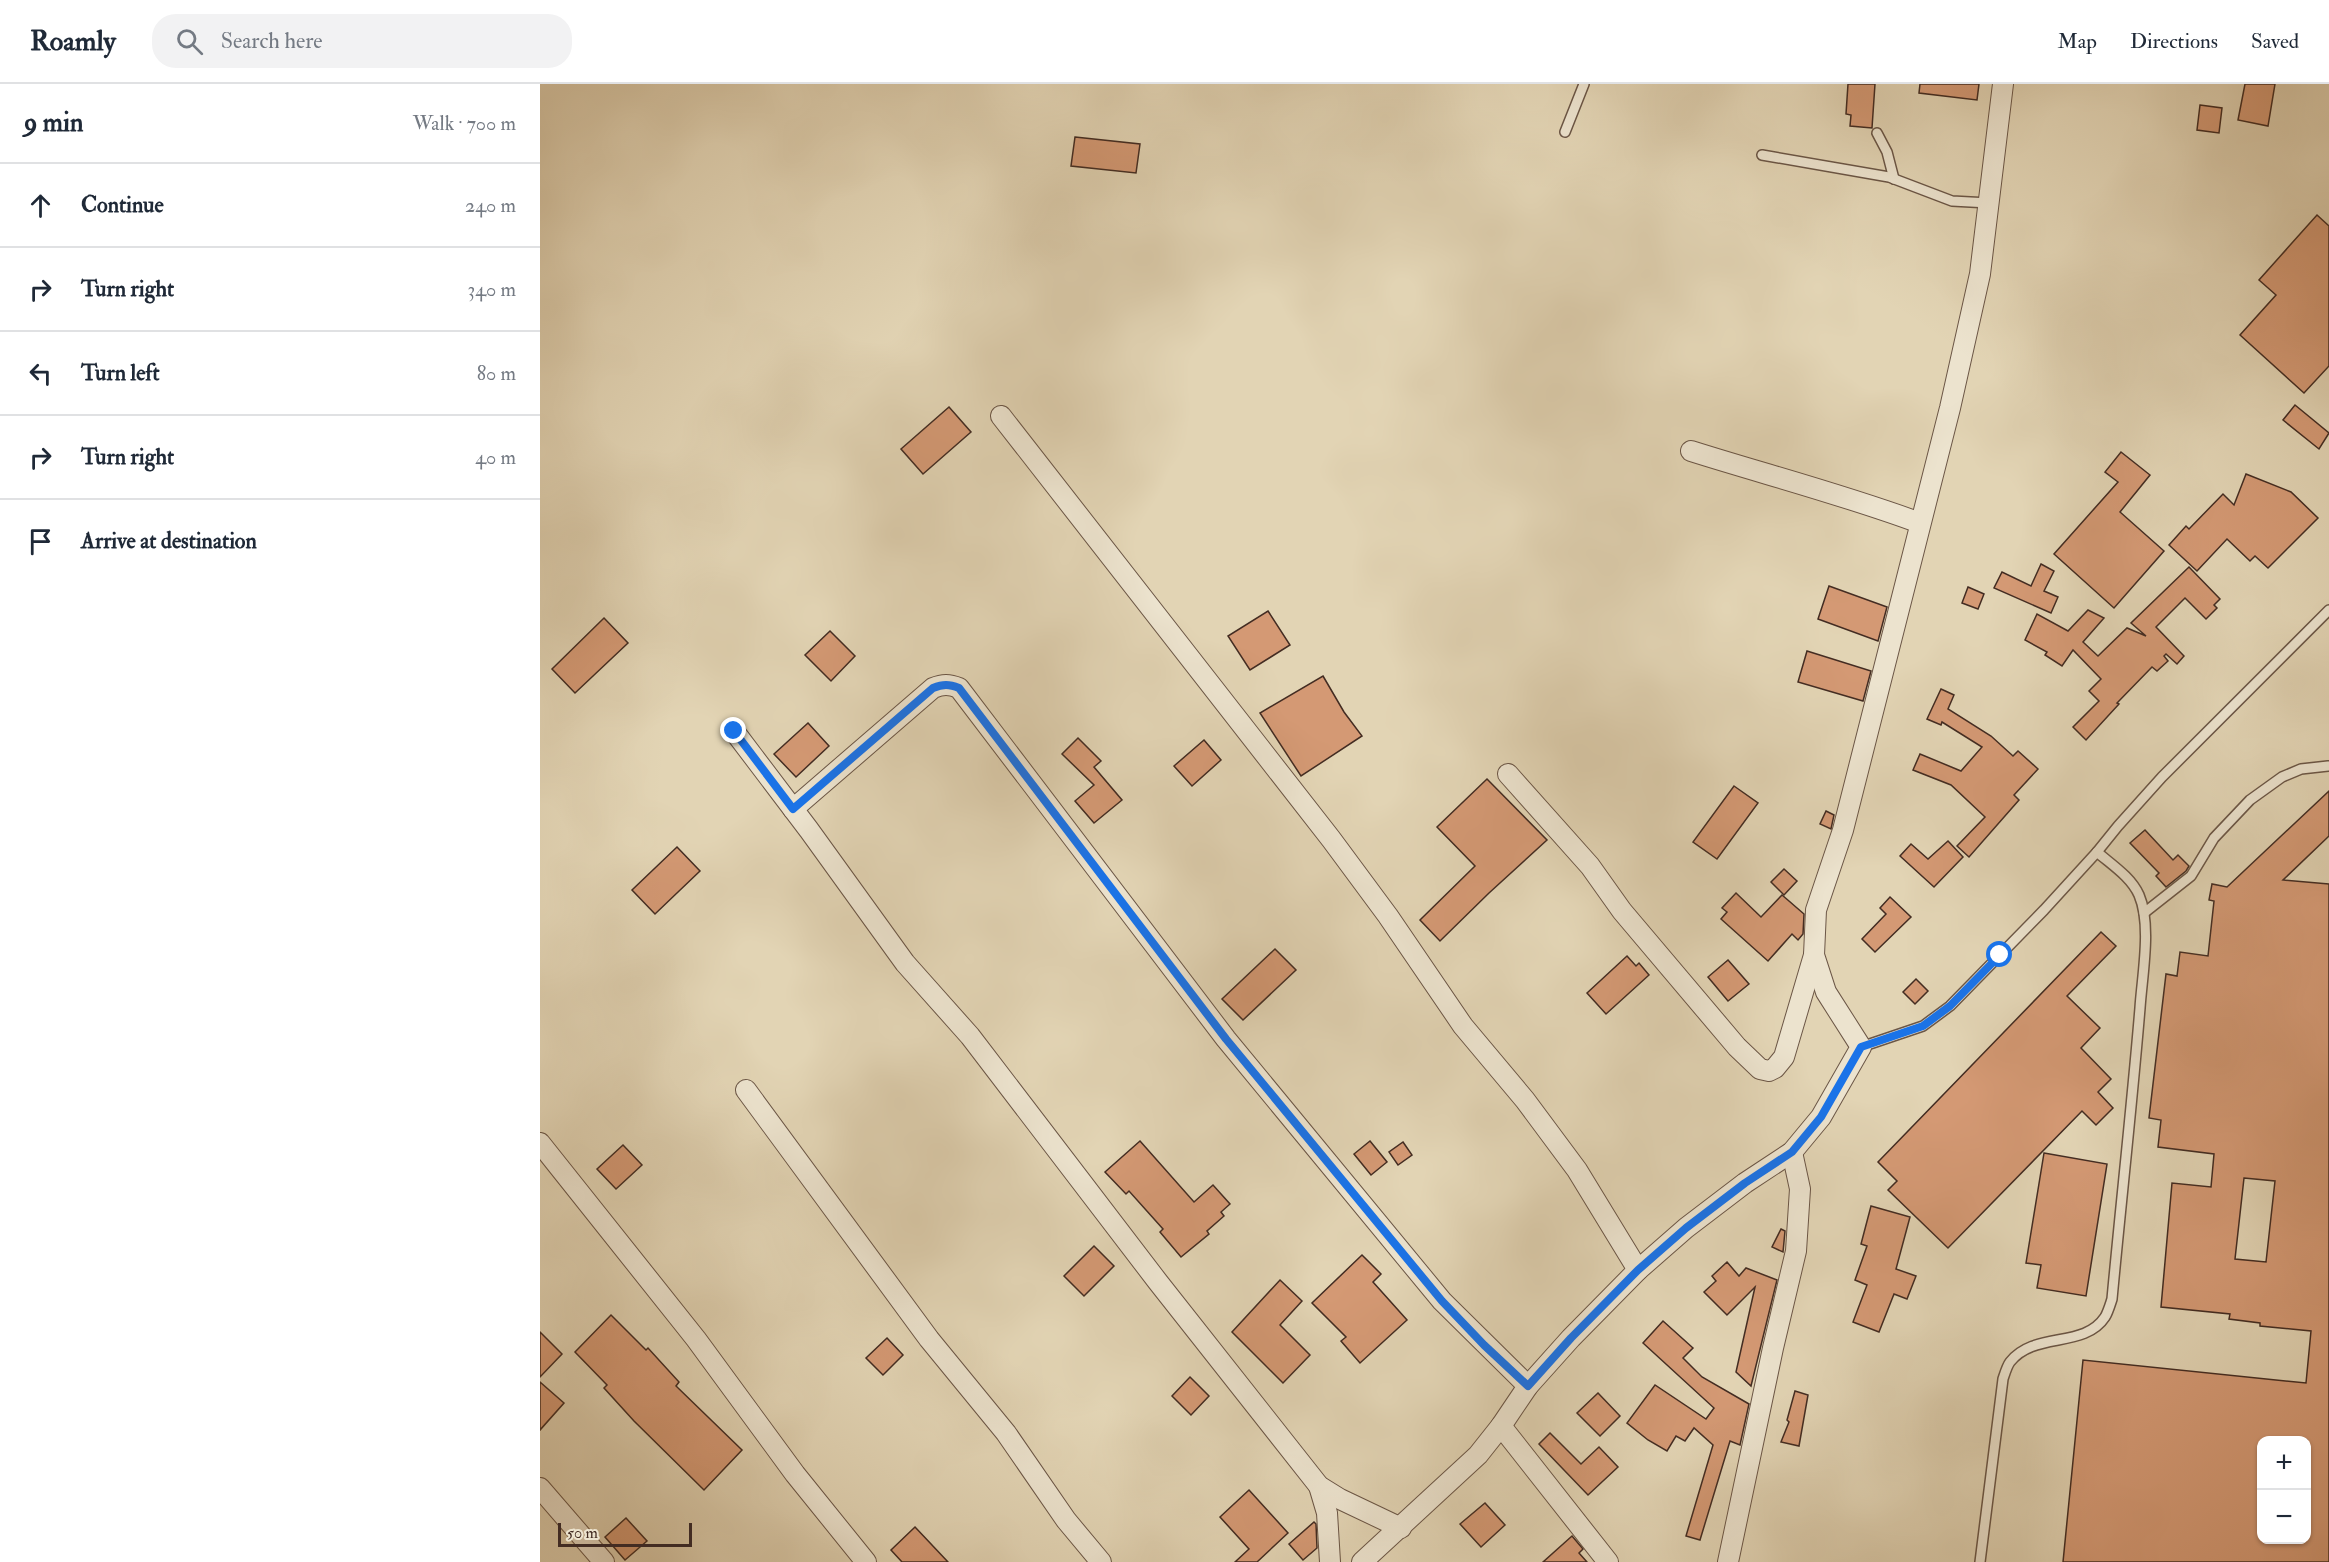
<!DOCTYPE html>
<meta charset="utf-8">
<style>
:root{--surface:#fff;--page:#f2f2f3;--text:#1f2937;--muted:#747a83;--line:#e0e1e3}
body{margin:0;font-family:"IM FELL Double Pica",serif;background:var(--page);color:var(--text)}
.controls{position:absolute;right:18px;bottom:18px;display:grid;overflow:hidden;border-radius:12px;box-shadow:0 2px 4px #0004}
.controls button{width:54px;height:54px;display:grid;place-items:center;padding:0;border:0;border-bottom:2px solid var(--line);background:var(--surface);color:var(--text);font:30px sans-serif}
.scale{position:absolute;left:18px;bottom:15px;width:134px;box-sizing:border-box;padding-left:6px;border:3px solid #432c22;border-top:0;font-size:16px;line-height:21px;white-space:nowrap;color:#432c22;-webkit-text-stroke:4px #ece3ce;paint-order:stroke}
.stop{position:absolute;width:18px;height:18px;margin:-14px;border:4px solid #1a73e8;border-radius:50%;background:#fff}
.stop.end{background:#1a73e8;border-color:#fff;box-shadow:0 2px 6px #0008}
.list{margin:0;padding:0;list-style:none}
h2{display:flex;justify-content:space-between;align-items:center;height:78px;margin:0;padding:0 24px;font-size:26px}
h2 small{font-size:20px;font-weight:400;color:var(--muted)}
.list li{display:grid;grid-template-columns:39px 1fr auto;gap:18px;align-items:center;box-sizing:border-box;height:84px;padding:0 24px;border-top:2px solid var(--line)}
.list b{display:block;font-size:22px;white-space:nowrap}
.list em{font-size:20px;font-style:normal;color:var(--muted)}
.icon{flex:none;width:33px;height:33px;fill:none;stroke:currentColor;stroke-width:2;stroke-linecap:round;stroke-linejoin:round}
.map{position:relative;flex:none;width:1789px;height:1478px;overflow:hidden}
header{display:flex;align-items:center;gap:36px;box-sizing:border-box;height:84px;padding:0 30px;background:var(--surface);border-bottom:2px solid var(--line)}
header strong{font-size:28px}
nav{display:flex;gap:33px;margin-inline-start:auto;font-size:21px}
.search{width:420px;height:54px;background:var(--page);display:flex;align-items:center;gap:15px;box-sizing:border-box;padding:0 21px;border-radius:24px;color:var(--muted);font-size:22px}
main{display:flex}
aside{flex:1;background:var(--surface)}
.map>svg:first-child{display:block}
.building{fill:#d49974;stroke:#432c22;stroke-width:1.5;fill-rule:evenodd}
.lines{fill:none;stroke-linecap:round;stroke-linejoin:round}
.lane-casing{stroke:#6b5646;stroke-width:12}
.street-casing{stroke:#6b5646;stroke-width:22}
.lane{stroke:#ece3ce;stroke-width:9}
.street{stroke:#ece3ce;stroke-width:20}
.route{stroke:#1a73e8;stroke-width:8}
</style>
<header>
<strong>Roamly</strong>
<div class="search"><svg class="icon" aria-label="search" viewBox="0 0 24 24"><circle cx="10" cy="10" r="6"/><path d="M15 15l6 6"/></svg>Search here</div>
<nav><a>Map</a><a>Directions</a><a>Saved</a></nav>
</header>
<main>
<aside>
<h2>9 min<small>Walk · 700 m</small></h2>
<ul class="list">
<li><svg class="icon" aria-label="ahead" viewBox="0 0 24 24"><path d="M12 20V5M6 11l6-6 6 6"/></svg><div><b>Continue</b></div><em>240 m</em></li>
<li><svg class="icon" aria-label="right" viewBox="0 0 24 24"><path d="M7 20v-9h11M14 6l5 5-5 5"/></svg><div><b>Turn right</b></div><em>340 m</em></li>
<li><svg class="icon" aria-label="left" viewBox="0 0 24 24"><path d="M17 20v-9H6M10 6l-5 5 5 5"/></svg><div><b>Turn left</b></div><em>80 m</em></li>
<li><svg class="icon" aria-label="right" viewBox="0 0 24 24"><path d="M7 20v-9h11M14 6l5 5-5 5"/></svg><div><b>Turn right</b></div><em>40 m</em></li>
<li><svg class="icon" aria-label="arrive" viewBox="0 0 24 24"><path d="M6 21V4h12l-3 4 3 4H6"/></svg><div><b>Arrive at destination</b></div></li>
</ul>
</aside>
<div class="map">
<svg width="1789" height="1478" viewBox="0 0 1789 1478">
<rect width="100%" height="100%" fill="#e2d4b4"/>
<filter id="stains"><feTurbulence type="fractalNoise" baseFrequency=".00333" numOctaves="4"/><feColorMatrix values="0 0 0 0 .2 0 0 0 0 .09 0 0 0 0 .02 0 0 0 .5 -.17"/></filter>
<radialGradient id="worn" r=".72"><stop offset=".6" stop-color="#630" stop-opacity="0"/><stop offset="1" stop-color="#630" stop-opacity=".3"/></radialGradient>
<g class="building">
<polygon points="1308,0 1335,0 1332,44 1310,42 1311,31 1306,30"/>
<polygon points="1380,0 1439,0 1437,16 1379,9"/>
<polygon points="1705,0 1735,0 1728,42 1698,36"/>
<polygon points="1660,21 1682,24 1679,49 1657,46"/>
<polygon points="535,53 600,60 596,89 531,82"/>
<polygon points="1777,131 1789,142 1789,282 1764,309 1700,251 1736,211 1719,196"/>
<polygon points="1755,321 1789,349 1779,365 1743,336"/>
<polygon points="409,323 431,348 383,390 361,365"/>
<polygon points="1581,368 1610,391 1580,428 1624,467 1574,524 1514,470 1578,398 1565,388"/>
<polygon points="1706,390 1751,408 1778,434 1728,484 1715,472 1710,477 1687,455 1657,487 1629,461 1646,442 1649,445 1683,410 1694,421"/>
<polygon points="1501,480 1514,487 1504,507 1518,513 1511,529 1454,504 1462,488 1491,502"/>
<polygon points="1649,483 1680,515 1674,521 1677,524 1666,535 1645,514 1616,543 1644,572 1637,580 1626,570 1624,572 1628,577 1617,587 1612,583 1577,619 1579,620 1546,656 1533,643 1559,617 1549,607 1561,595 1533,566 1522,582 1505,571 1507,568 1485,556 1497,530 1528,547 1548,526 1564,534 1543,558 1558,572 1587,544 1606,552 1591,539"/>
<polygon points="1289,502 1347,523 1338,557 1278,535"/>
<polygon points="1428,503 1444,510 1438,525 1422,519"/>
<polygon points="728,527 750,561 710,586 688,552"/>
<polygon points="64,534 88,559 35,609 12,585"/>
<polygon points="290,547 315,572 291,597 265,571"/>
<polygon points="1267,567 1331,587 1323,617 1258,598"/>
<polygon points="783,592 804,628 822,652 761,692 720,629"/>
<polygon points="1401,605 1414,611 1408,625 1451,652 1473,672 1478,667 1498,685 1474,711 1479,716 1429,773 1417,762 1445,733 1411,701 1373,686 1380,670 1421,687 1442,663 1402,638 1401,641 1387,635"/>
<polygon points="268,639 289,662 256,693 234,670"/>
<polygon points="538,654 561,677 554,683 582,716 554,739 535,717 554,701 522,670"/>
<polygon points="664,656 681,676 652,702 634,682"/>
<polygon points="947,695 1007,756 949,809 900,857 880,836 935,782 897,743"/>
<polygon points="1194,702 1218,719 1177,775 1153,758"/>
<path d="M1789 707V752L1743 796 1789 800V1478H1523L1543 1276 1766 1299 1771 1247 1720 1242V1239L1689 1235 1690 1230 1621 1223 1632 1099 1671 1103 1674 1070 1618 1063 1621 1036 1609 1034 1626 890 1637 892 1640 868 1668 872 1674 817 1669 816 1672 800 1687 803ZM1704 1094 1735 1097 1726 1178 1695 1175ZM1722 1356H1767V1455H1722Z"/>
<polygon points="1286,727 1294,731 1291,745 1280,740"/>
<polygon points="1605,746 1633,776 1638,771 1649,782 1646,787 1626,803 1616,792 1619,789 1590,759"/>
<polygon points="1408,757 1423,773 1394,803 1360,772 1371,760 1388,775"/>
<polygon points="137,763 160,787 115,830 92,806"/>
<polygon points="1244,785 1257,797 1244,811 1231,798"/>
<polygon points="1196,809 1221,833 1242,811 1264,830 1263,850 1258,856 1252,850 1228,877 1181,835 1187,828 1182,824"/>
<polygon points="1350,813 1371,833 1335,868 1322,855 1346,830 1340,824"/>
<polygon points="1561,848 1576,862 1527,912 1560,944 1541,964 1571,995 1558,1008 1573,1024 1556,1041 1542,1027 1408,1164 1348,1106 1357,1097 1338,1078"/>
<polygon points="735,865 756,886 703,936 682,915"/>
<polygon points="1087,872 1096,882 1099,879 1109,891 1066,930 1047,909"/>
<polygon points="1188,876 1209,900 1188,917 1168,893"/>
<polygon points="1376,895 1388,907 1375,920 1363,908"/>
<polygon points="600,1057 654,1118 673,1101 690,1120 681,1128 684,1132 667,1147 669,1150 641,1173 620,1148 623,1145 589,1107 586,1110 565,1088"/>
<polygon points="830,1057 847,1078 831,1091 814,1070"/>
<polygon points="863,1058 872,1071 858,1081 849,1068"/>
<polygon points="83,1061 102,1081 76,1105 57,1085"/>
<polygon points="1504,1069 1567,1080 1546,1212 1497,1204 1501,1181 1486,1179"/>
<polygon points="1331,1122 1370,1133 1356,1185 1376,1192 1367,1215 1354,1210 1339,1248 1313,1238 1327,1201 1315,1196 1327,1162 1321,1160"/>
<polygon points="1241,1145 1245,1147 1243,1168 1232,1163"/>
<polygon points="554,1162 574,1182 544,1212 524,1192"/>
<polygon points="822,1171 841,1190 833,1198 867,1236 820,1279 801,1257 806,1253 772,1219"/>
<polygon points="1187,1178 1199,1192 1206,1184 1237,1196 1211,1302 1196,1288 1215,1203 1187,1231 1164,1208 1176,1197 1172,1192"/>
<polygon points="740,1196 762,1217 740,1241 770,1271 743,1299 692,1248"/>
<polygon points="71,1231 106,1266 108,1264 139,1298 136,1302 202,1366 164,1406 94,1337 64,1304 67,1301 35,1268"/>
<polygon points="1123,1237 1153,1264 1143,1274 1162,1293 1209,1320 1200,1361 1190,1357 1160,1456 1146,1452 1173,1361 1154,1344 1145,1357 1136,1352 1127,1367 1108,1356 1087,1339 1115,1301 1166,1335 1174,1324 1103,1259"/>
<polygon points="0,1248 22,1270 0,1293"/>
<polygon points="347,1254 363,1271 343,1291 326,1274"/>
<polygon points="650,1293 669,1312 651,1331 632,1312"/>
<polygon points="0,1298 24,1319 0,1346"/>
<polygon points="1255,1307 1268,1311 1259,1362 1241,1358 1249,1338 1247,1336"/>
<polygon points="1058,1309 1080,1332 1060,1352 1037,1329"/>
<polygon points="1010,1349 1041,1380 1059,1363 1078,1383 1048,1411 999,1360"/>
<polygon points="709,1406 748,1449 717,1478 695,1478 709,1465 680,1433"/>
<polygon points="945,1419 965,1441 941,1463 920,1440"/>
<polygon points="86,1434 107,1457 85,1476 65,1453"/>
<polygon points="774,1438 776,1440 777,1464 763,1476 749,1460"/>
<polygon points="375,1443 408,1478 362,1478 351,1466"/>
<polygon points="1032,1452 1043,1465 1039,1469 1047,1478 1003,1478"/>
</g>
<g class="lines">
<defs>
<g id="lane">
<polyline points="1025,48 1044,0"/>
<polyline points="1337,49 1347,68 1354,95"/>
<polyline points="1222,71 1349,93 1412,117 1449,119"/>
<polyline points="1604,829 1651,792 1674,754 1710,716 1742,693 1761,685 1788,682"/>
<polyline points="1321,963 1383,942 1410,922 1504,826 1557,768 1578,742 1622,693 1789,526"/>
<path d="M1440 1478 1463 1295C1465 1289 1467 1282 1470 1278 1494 1247 1544 1265 1565 1233 1568 1228 1570 1221 1572 1215 1581 1118 1592 1021 1600 924 1602 892 1612 841 1599 811 1591 793 1572 781 1557 768"/>
</g>
<g id="street">
<polyline points="461,332 791,755 848,832 923,942 985,1016 1037,1086 1098,1186"/>
<path d="M1151 367C1227 391 1305 411 1380 439"/>
<polyline points="194,647 269,746 365,879 430,952 618,1198 779,1402 800,1415 861,1444"/>
<polyline points="968,690 1050,782 1082,827 1197,963 1220,985 1229,987 1235,984 1244,973 1274,871"/>
<path d="M253 725 393 604C403 600 409 600 419 604L686 955 902 1217 988 1302"/>
<polyline points="206,1006 389,1255 466,1349 526,1436 561,1478"/>
<polyline points="0,1059 156,1255 255,1390 326,1478"/>
<polyline points="961,1342 988,1302 1031,1254 1098,1186 1146,1144 1205,1099 1252,1068 1281,1033 1321,963 1286,908 1274,871 1276,826 1303,746 1410,324 1440,190 1463,0"/>
<polyline points="779,1402 787,1429 790,1478"/>
<polyline points="0,1404 64,1478"/>
<polyline points="822,1478 938,1371 961,1342 1068,1478"/>
<polyline points="1188,1478 1233,1264 1256,1167 1260,1105 1252,1068"/>
</g>
</defs>
<use href="#lane" class="lane-casing"/>
<use href="#street" class="street-casing"/>
<use href="#lane" class="lane"/>
<use href="#street" class="street"/>
</g>
<g class="lines">
<path class="route" d="M194 647 253 725 393 604C403 600 409 600 419 604L686 955 902 1217 944 1261 988 1302 1031 1254 1098 1186 1146 1144 1205 1099 1252 1068 1281 1033 1321 963 1383 942 1410 922 1460 871"/>
</g>
<rect width="100%" height="100%" filter="url(#stains)"/>
<rect width="100%" height="100%" fill="url(#worn)"/>
</svg>
<div class="controls">
<button>+</button>
<button>−</button>
</div>
<div class="scale">50 m</div>
<div class="stop" style="left:1460px;top:871px"></div>
<div class="stop end" style="left:194px;top:647px"></div>
</div>
</main>
